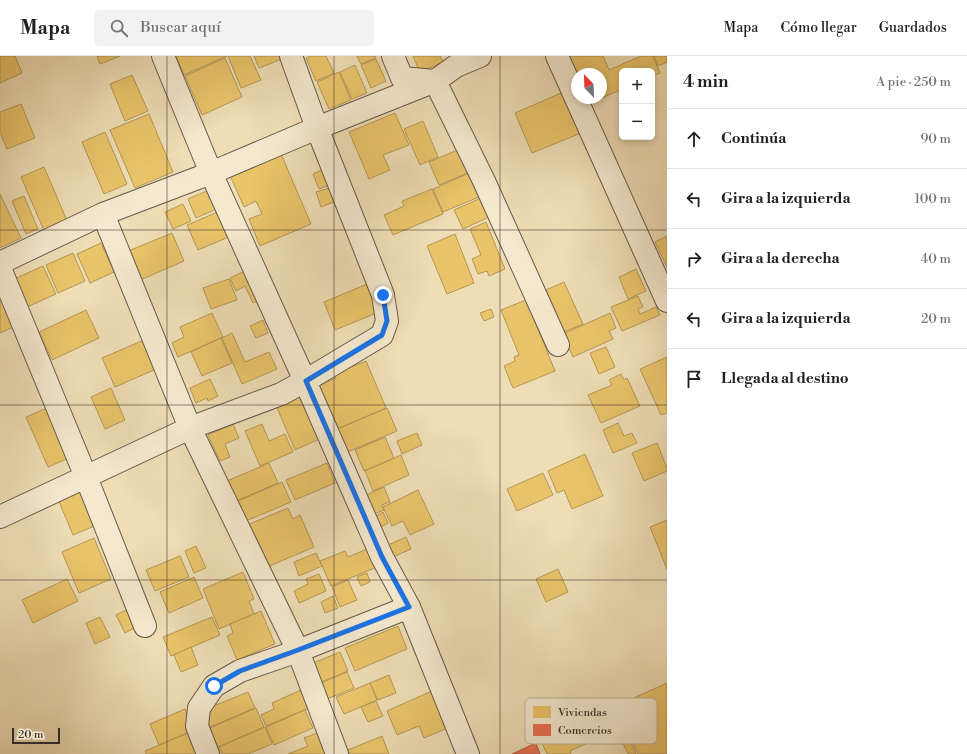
<!DOCTYPE html>
<html lang="es">
<meta charset="utf-8">
<style>
:root{--surface:#fff;--page:#f2f2f2;--text:#202124;--muted:#757577;--line:#e0e0e0}
body{margin:0;font-family:"Libre Bodoni",serif;background:var(--page);color:var(--text)}
.controls{position:absolute;right:12px;top:12px;display:grid;overflow:hidden;border-radius:6px;box-shadow:0 2px 6px #0003}
.controls button{width:36px;height:36px;display:grid;place-items:center;padding:0;border:0;border-bottom:1px solid var(--line);background:var(--surface);color:var(--text);font:20px sans-serif}
.compass{position:absolute;left:571px;top:12px;width:36px;height:36px;border-radius:50%;background:var(--surface);box-shadow:0 2px 6px #0003;rotate:337deg}
.scale{position:absolute;left:12px;bottom:10px;width:48px;box-sizing:border-box;padding-left:4px;border:2px solid #3a2d27;border-top:0;font-size:11px;line-height:14px;white-space:nowrap;color:#3a2d27;-webkit-text-stroke:3px #f4e9cf;paint-order:stroke}
.stop{position:absolute;width:12px;height:12px;margin:-9px;border:3px solid #1a73e8;border-radius:50%;background:#fff}
.stop.end{background:#1a73e8;border-color:#fff;box-shadow:0 1px 4px #0008}
.list{margin:0;padding:0;list-style:none}
h2{display:flex;justify-content:space-between;align-items:center;height:52px;margin:0;padding:0 16px;font-size:17px}
h2 small{font-size:13px;font-weight:400;color:var(--muted)}
.list li{display:grid;grid-template-columns:26px 1fr auto;gap:12px;align-items:center;box-sizing:border-box;height:60px;padding:0 16px;border-top:1px solid var(--line)}
.list b{display:block;font-size:15px;white-space:nowrap}
.list em{font-size:13px;font-style:normal;color:var(--muted)}
.icon{flex:none;width:22px;height:22px;fill:none;stroke:currentColor;stroke-width:2;stroke-linecap:round;stroke-linejoin:round}
.map{position:relative;flex:none;width:667px;height:698px;overflow:hidden}
header{display:flex;align-items:center;gap:24px;box-sizing:border-box;height:56px;padding:0 20px;background:var(--surface);border-bottom:1px solid var(--line)}
header strong{font-size:19px}
nav{display:flex;gap:22px;margin-inline-start:auto;font-size:14px}
.search{width:280px;height:36px;background:var(--page);display:flex;align-items:center;gap:10px;box-sizing:border-box;padding:0 14px;border-radius:6px;color:var(--muted);font-size:15px}
main{display:flex}
aside{flex:1;background:var(--surface)}
.map>svg:first-child{display:block}
.homes{fill:#e9c46a;stroke:#b49756}
.shops{fill:#e76f51;stroke:#b35b44}
.lines{fill:none;stroke-linecap:round;stroke-linejoin:round}
.minor-casing{stroke:#67594a;stroke-width:24}
.minor{stroke:#f4e9cf;stroke-width:22}
.route{stroke:#1a73e8;stroke-width:5}
.grid{fill:none;stroke:#3a2d27;stroke-width:1;stroke-opacity:0.55}
.key{fill:#f4e9cf;stroke:#bcb19d;stroke-width:1}
.key-label{font-size:11px;fill:#3a2d27}
</style>
<header>
<strong>Mapa</strong>
<div class="search"><svg class="icon" aria-label="search" viewBox="0 0 24 24"><circle cx="10" cy="10" r="6"/><path d="M15 15l6 6"/></svg>Buscar aquí</div>
<nav><a>Mapa</a><a>Cómo llegar</a><a>Guardados</a></nav>
</header>
<main>
<div class="map">
<svg width="667" height="698" viewBox="0 0 667 698">
<rect width="100%" height="100%" fill="#eeddb5"/>
<filter id="stains"><feTurbulence type="fractalNoise" baseFrequency=".005" numOctaves="4"/><feColorMatrix values="0 0 0 0 .2 0 0 0 0 .09 0 0 0 0 .02 0 0 0 .5 -.17"/></filter>
<radialGradient id="worn" r=".72"><stop offset=".6" stop-color="#630" stop-opacity="0"/><stop offset="1" stop-color="#630" stop-opacity=".3"/></radialGradient>
<g class="homes">
<polygon points="0,0 15,0 22,17 0,27"/>
<polygon points="97,0 120,0 100,8"/>
<polygon points="176,0 227,0 184,19"/>
<polygon points="228,0 250,0 261,24 241,32"/>
<polygon points="254,0 281,0 282,3 259,12"/>
<polygon points="311,0 326,0 334,17 316,25 306,2"/>
<polygon points="357,0 375,0 376,2 361,8"/>
<polygon points="413,0 440,0 443,6 420,16"/>
<polygon points="566,0 603,0 609,14 641,0 653,0 660,17 652,20 652,15 622,15 622,33 602,42 601,39 601,18 577,18"/>
<polygon points="654,0 667,0 667,6 658,10"/>
<polygon points="225,2 242,41 202,59 185,20"/>
<polygon points="376,3 386,25 371,32 361,9"/>
<polygon points="355,9 367,37 352,43 340,16"/>
<polygon points="339,16 351,44 329,53 317,26"/>
<polygon points="132,19 148,55 125,65 110,28"/>
<polygon points="568,34 586,75 532,97 515,57"/>
<polygon points="21,48 35,82 7,93 0,76 0,56"/>
<polygon points="395,57 409,89 383,99 390,114 369,123 349,76"/>
<polygon points="149,58 173,116 135,132 110,74"/>
<polygon points="423,65 438,101 420,109 404,73"/>
<polygon points="105,76 127,128 104,138 82,86"/>
<polygon points="462,92 472,115 439,129 429,106"/>
<polygon points="279,93 311,168 260,190 249,163 262,158 256,145 244,151 228,115"/>
<polygon points="44,111 68,167 45,177 21,121"/>
<polygon points="328,111 335,127 319,133 313,118"/>
<polygon points="476,114 486,138 443,156 433,133"/>
<polygon points="329,132 334,146 321,151 316,136"/>
<polygon points="211,133 219,152 196,162 188,143"/>
<polygon points="432,133 443,158 393,179 384,159 404,150 402,145"/>
<polygon points="0,138 21,182 0,192"/>
<polygon points="24,140 38,173 26,178 12,145"/>
<polygon points="481,142 489,161 463,173 454,154"/>
<polygon points="183,148 191,165 173,173 165,156"/>
<polygon points="220,155 231,180 198,194 187,169"/>
<polygon points="486,166 505,213 489,220 487,215 478,218 472,203 481,199 470,173"/>
<polygon points="172,177 184,205 138,225 126,196"/>
<polygon points="455,178 474,227 447,238 427,190"/>
<polygon points="667,180 667,211 655,186"/>
<polygon points="101,187 114,216 90,227 77,198"/>
<polygon points="73,197 85,225 58,237 46,209"/>
<polygon points="43,210 56,238 27,251 14,223"/>
<polygon points="636,213 646,235 628,243 619,221"/>
<polygon points="247,214 261,244 253,247 245,230 236,235 230,222"/>
<polygon points="229,223 237,244 211,253 203,232"/>
<polygon points="372,226 384,254 335,274 324,246"/>
<polygon points="564,226 583,268 564,276 546,234"/>
<polygon points="638,240 643,251 638,253 640,258 656,251 660,259 622,275 611,251"/>
<polygon points="6,243 18,269 0,277 0,246"/>
<polygon points="526,244 555,315 513,332 504,310 515,305 514,301 519,299 501,254"/>
<polygon points="491,253 494,261 484,265 480,257"/>
<polygon points="86,254 99,282 52,304 39,276"/>
<polygon points="212,257 223,281 178,301 172,287 184,281 180,271"/>
<polygon points="610,257 616,272 609,275 613,283 573,301 563,278"/>
<polygon points="263,264 268,277 256,282 250,270"/>
<polygon points="232,277 245,306 269,296 277,313 242,328 222,282"/>
<polygon points="151,281 163,310 115,331 102,302"/>
<polygon points="221,282 232,307 202,320 191,296"/>
<polygon points="606,291 615,311 599,318 590,297"/>
<polygon points="667,301 667,357 661,359 640,313"/>
<polygon points="366,305 386,352 335,374 316,331 336,322 334,318"/>
<polygon points="621,318 624,324 627,322 640,350 601,367 588,339 612,329 609,324"/>
<polygon points="210,323 218,340 208,345 207,342 196,347 190,332"/>
<polygon points="111,332 125,364 105,373 91,341"/>
<polygon points="302,336 322,382 295,394 275,347"/>
<polygon points="54,349 76,399 48,411 26,361"/>
<polygon points="387,352 397,375 345,397 335,374"/>
<polygon points="618,367 624,380 632,377 637,387 613,397 603,374"/>
<polygon points="233,368 239,382 225,388 230,401 220,405 208,379"/>
<polygon points="262,368 269,385 285,378 293,396 260,410 245,375"/>
<polygon points="417,377 422,389 402,398 397,385"/>
<polygon points="385,381 394,402 364,415 355,394"/>
<polygon points="657,387 667,412 667,415 644,425 632,397"/>
<polygon points="585,398 603,440 572,453 564,434 557,437 548,415"/>
<polygon points="401,399 409,419 373,435 365,415"/>
<polygon points="269,407 278,427 236,445 227,425"/>
<polygon points="327,407 335,427 295,444 286,424"/>
<polygon points="543,417 553,439 517,455 507,433"/>
<polygon points="282,426 291,446 246,465 238,445"/>
<polygon points="384,431 390,446 382,449 384,454 374,458 366,439"/>
<polygon points="84,432 99,468 73,479 58,443"/>
<polygon points="418,434 434,468 410,479 403,465 392,470 383,451"/>
<polygon points="288,452 293,463 300,459 314,491 265,512 247,469"/>
<polygon points="383,456 388,467 381,471 376,460"/>
<polygon points="667,464 667,513 650,471"/>
<polygon points="406,481 411,493 393,501 388,489"/>
<polygon points="94,482 111,523 79,537 62,496"/>
<polygon points="196,490 206,512 194,517 185,495"/>
<polygon points="367,493 375,512 331,530 320,505 345,495 348,501"/>
<polygon points="316,497 322,510 299,520 294,506"/>
<polygon points="180,500 189,521 155,535 146,514"/>
<polygon points="558,513 568,536 546,546 536,523"/>
<polygon points="243,516 254,543 249,545 254,558 219,573 203,533"/>
<polygon points="367,517 370,526 361,530 357,521"/>
<polygon points="319,518 326,535 299,547 294,535 308,528 306,523"/>
<polygon points="194,521 203,542 169,557 160,536"/>
<polygon points="67,523 78,545 33,567 22,544"/>
<polygon points="348,524 357,544 340,551 332,531"/>
<polygon points="333,540 338,552 325,557 321,546"/>
<polygon points="130,552 138,570 125,577 116,559"/>
<polygon points="261,555 275,588 237,604 227,580 233,577 230,568"/>
<polygon points="100,561 110,581 95,588 86,567"/>
<polygon points="212,561 220,579 171,600 163,581"/>
<polygon points="398,570 407,593 355,615 345,592"/>
<polygon points="191,591 198,609 181,616 174,599"/>
<polygon points="340,596 348,615 319,627 311,608"/>
<polygon points="347,616 354,632 327,643 321,627"/>
<polygon points="389,619 396,637 378,644 370,627"/>
<polygon points="370,627 377,644 344,658 336,641"/>
<polygon points="667,627 667,698 638,698 616,650"/>
<polygon points="301,634 309,652 266,670 261,659 274,653 272,647"/>
<polygon points="434,634 450,671 424,682 419,670 397,679 387,655"/>
<polygon points="248,636 255,652 208,672 201,655"/>
<polygon points="376,645 383,660 368,666 361,651"/>
<polygon points="615,651 636,698 628,698 617,674 570,695 571,698 547,698 541,685"/>
<polygon points="256,652 264,671 216,692 208,673"/>
<polygon points="185,653 194,674 159,689 150,668"/>
<polygon points="305,654 313,672 274,689 266,671"/>
<polygon points="265,671 272,688 248,698 222,698 219,691"/>
<polygon points="195,674 203,695 196,698 146,698 145,695"/>
<polygon points="320,676 329,698 288,698 308,690 304,682"/>
<polygon points="382,680 389,698 350,698 348,694"/>
</g>
<polygon class="shops" points="536,687 540,698 512,698"/>
<g class="lines">
<defs>
<g id="minor">
<polyline points="163,0 211,117 305,325 382,501 409,551 468,698"/>
<polyline points="393,0 402,22 435,25 484,125 558,289"/>
<polyline points="557,0 667,245"/>
<polyline points="103,158 190,372 298,595 337,698"/>
<polyline points="0,207 103,158 211,117 317,72 435,25 456,10 480,0"/>
<polyline points="0,212 86,421 145,570"/>
<polyline points="0,461 190,372 281,338 305,325 382,279 387,265 383,239 317,72 291,0"/>
<polyline points="208,698 197,670 199,652 214,630 240,615 298,595 409,551"/>
</g>
</defs>
<use href="#minor" class="minor-casing"/>
<use href="#minor" class="minor"/>
</g>
<g class="lines">
<polyline class="route" points="214,630 240,615 298,594 409,551 382,501 306,325 382,279 387,265 383,239"/>
</g>
<path class="grid" d="M167 0V698M334 0V698M500 0V698M0 174H667M0 349H667M0 524H667"/>
<rect x="525" y="642" width="132" height="46" rx="6" class="key"/>
<rect x="533" y="650" width="18" height="12" fill="#e9c46a"/>
<rect x="533" y="668" width="18" height="12" fill="#e76f51"/>
<g class="key-label">
<text x="558" y="660">Viviendas</text>
<text x="558" y="678">Comercios</text>
</g>
<rect width="100%" height="100%" filter="url(#stains)"/>
<rect width="100%" height="100%" fill="url(#worn)"/>
</svg>
<div class="controls">
<button>+</button>
<button>−</button>
</div>
<svg class="compass" viewBox="-18 -18 36 36"><path d="M0-13l5 13h-10z" fill="#e53935"/><path d="M0 13l5-13h-10z" fill="#757577"/></svg>
<div class="scale">20 m</div>
<div class="stop" style="left:214px;top:630px"></div>
<div class="stop end" style="left:383px;top:239px"></div>
</div>
<aside>
<h2>4 min<small>A pie · 250 m</small></h2>
<ul class="list">
<li><svg class="icon" aria-label="ahead" viewBox="0 0 24 24"><path d="M12 20V5M6 11l6-6 6 6"/></svg><div><b>Continúa</b></div><em>90 m</em></li>
<li><svg class="icon" aria-label="left" viewBox="0 0 24 24"><path d="M17 20v-9H6M10 6l-5 5 5 5"/></svg><div><b>Gira a la izquierda</b></div><em>100 m</em></li>
<li><svg class="icon" aria-label="right" viewBox="0 0 24 24"><path d="M7 20v-9h11M14 6l5 5-5 5"/></svg><div><b>Gira a la derecha</b></div><em>40 m</em></li>
<li><svg class="icon" aria-label="left" viewBox="0 0 24 24"><path d="M17 20v-9H6M10 6l-5 5 5 5"/></svg><div><b>Gira a la izquierda</b></div><em>20 m</em></li>
<li><svg class="icon" aria-label="arrive" viewBox="0 0 24 24"><path d="M6 21V4h12l-3 4 3 4H6"/></svg><div><b>Llegada al destino</b></div></li>
</ul>
</aside>
</main>
